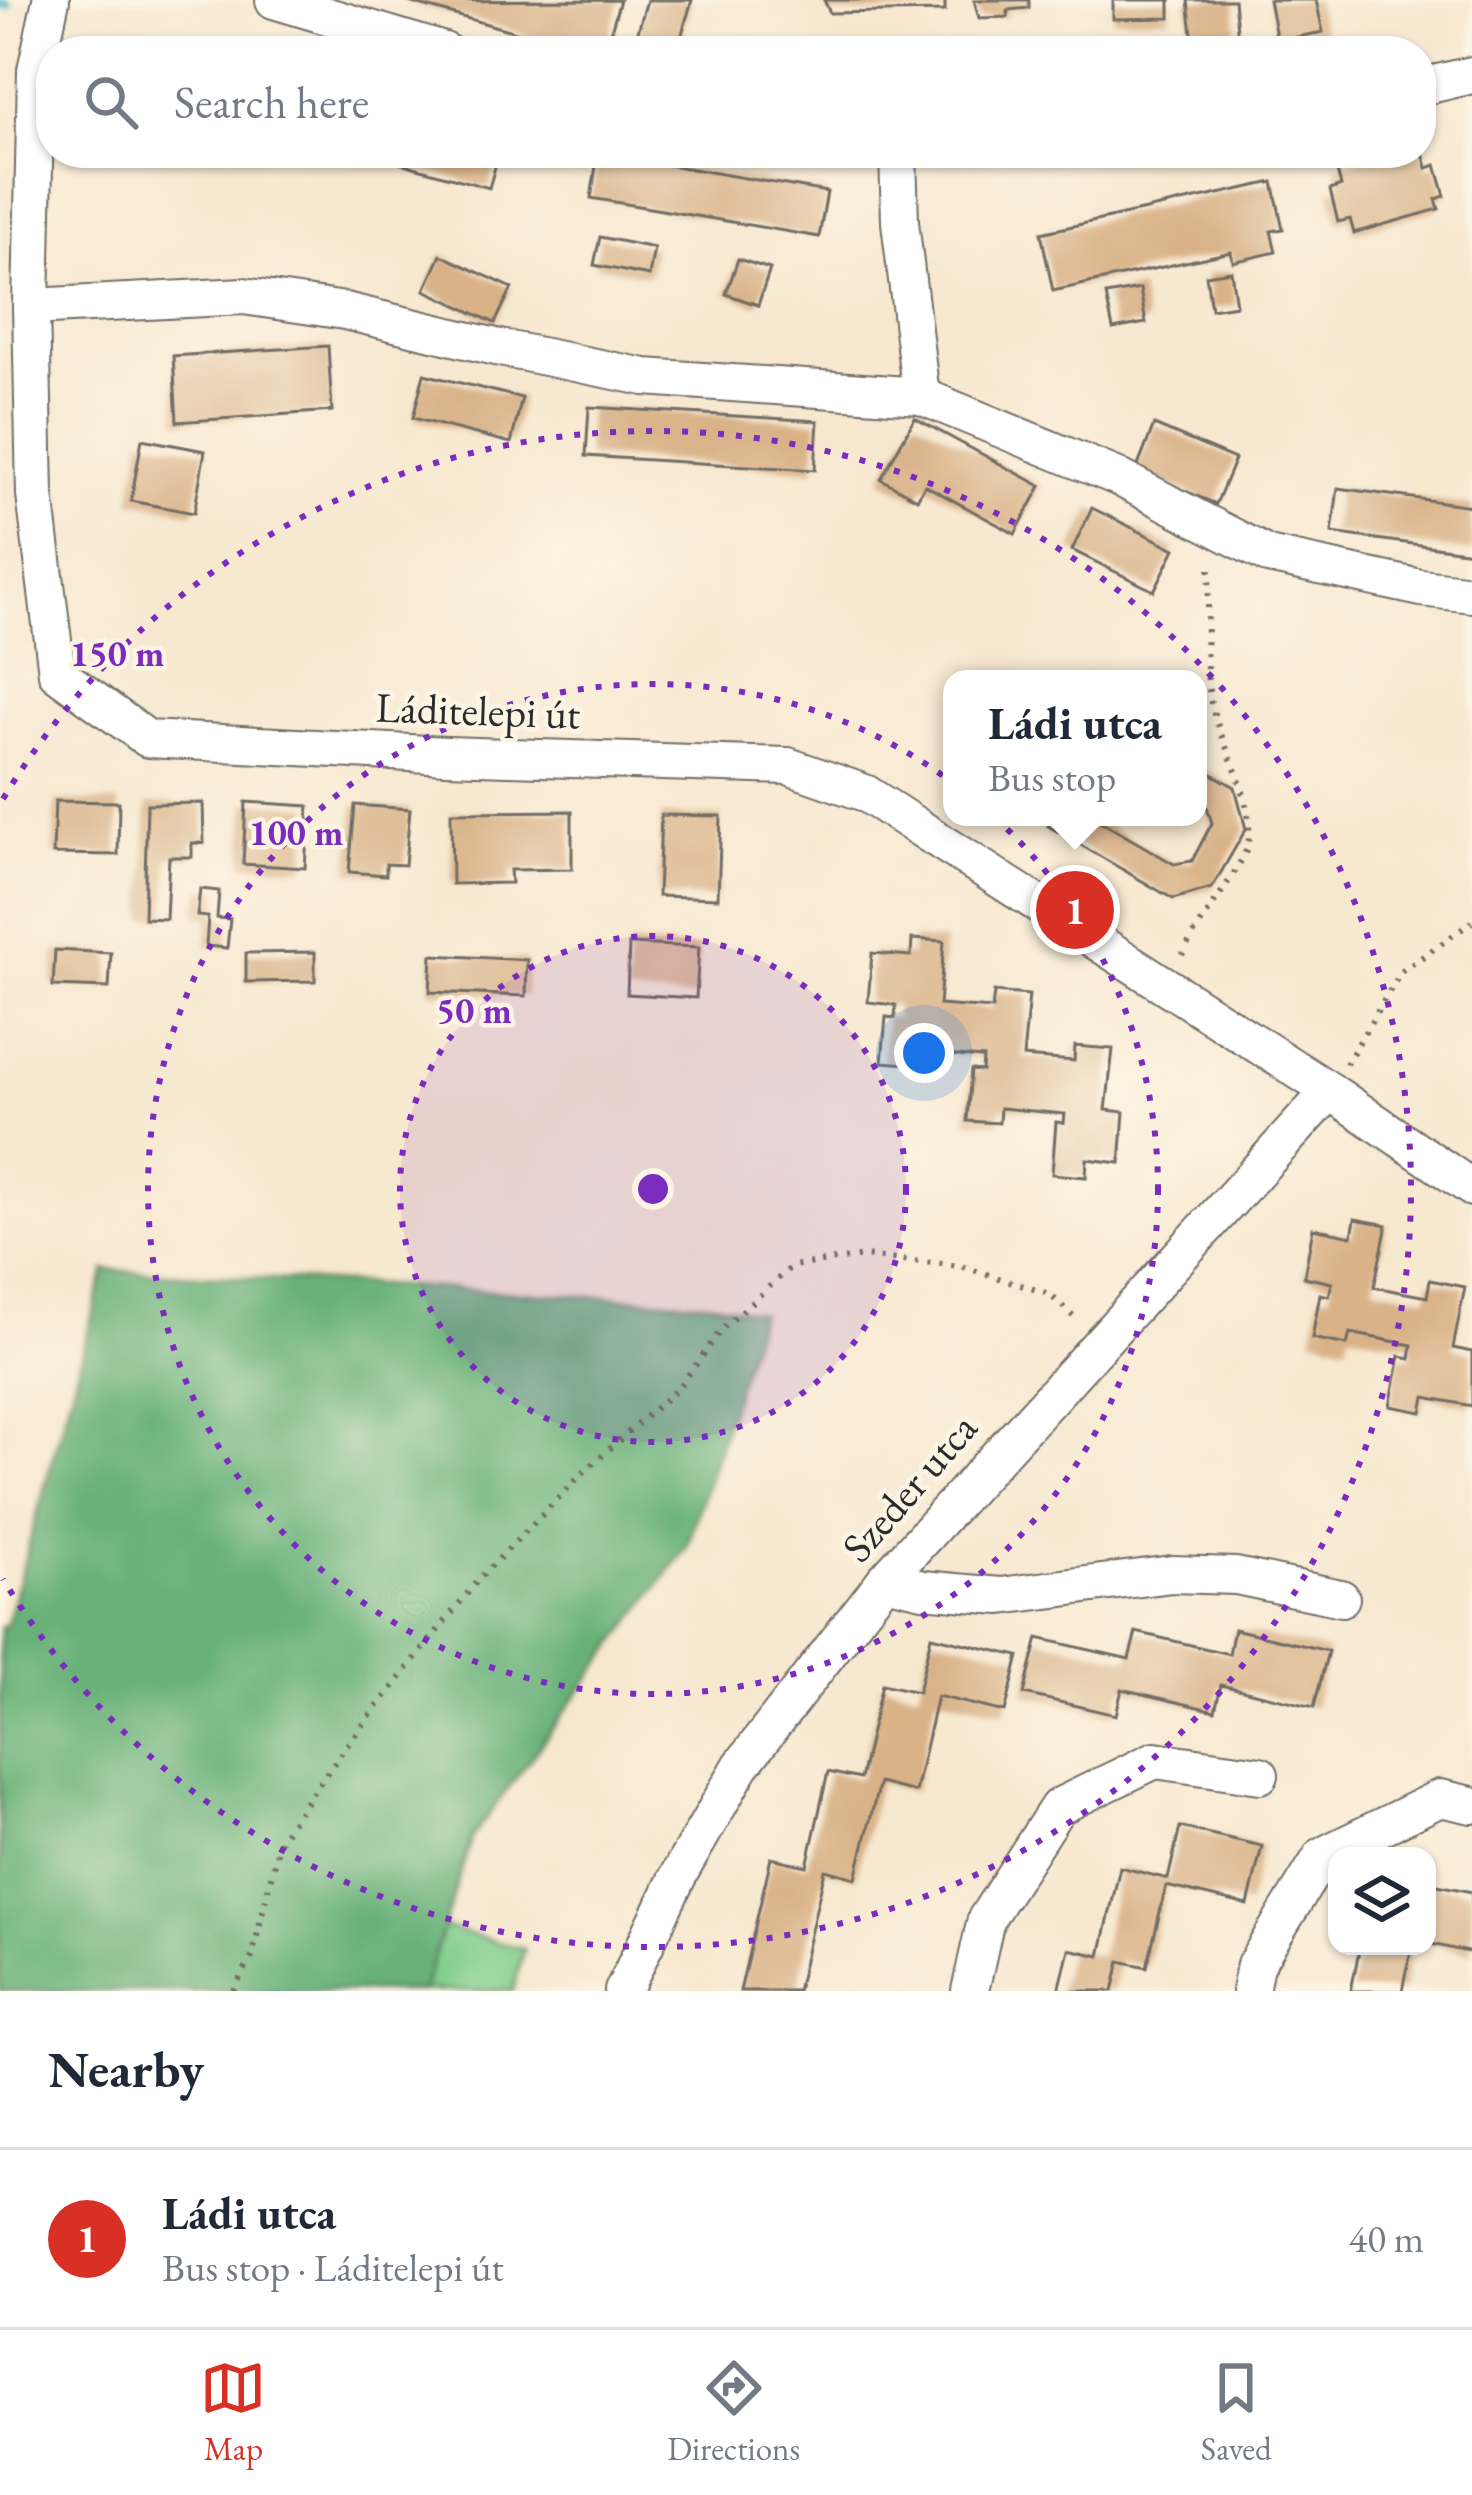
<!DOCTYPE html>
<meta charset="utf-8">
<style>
:root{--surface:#fff;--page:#f6f6f7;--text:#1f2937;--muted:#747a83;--line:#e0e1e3;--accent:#d93025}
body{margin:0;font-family:"EB Garamond",serif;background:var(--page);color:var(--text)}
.controls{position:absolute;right:36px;bottom:36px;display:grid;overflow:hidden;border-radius:24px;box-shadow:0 3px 9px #0004}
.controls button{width:108px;height:108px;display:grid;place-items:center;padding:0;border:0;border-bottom:3px solid var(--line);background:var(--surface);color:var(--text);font:60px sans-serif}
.you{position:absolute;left:924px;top:1053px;width:42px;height:42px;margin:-30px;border:9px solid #fff;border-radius:50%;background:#1a73e8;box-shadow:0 0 0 18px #1a73e833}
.badge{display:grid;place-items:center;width:78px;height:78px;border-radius:50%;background:var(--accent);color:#fff;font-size:39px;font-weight:700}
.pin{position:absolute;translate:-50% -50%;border:6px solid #fff;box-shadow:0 3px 12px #0006}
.popup{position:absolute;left:943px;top:670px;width:264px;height:156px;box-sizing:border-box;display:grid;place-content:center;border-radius:24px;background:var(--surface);filter:drop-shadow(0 3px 9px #0005);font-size:39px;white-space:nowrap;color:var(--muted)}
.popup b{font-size:45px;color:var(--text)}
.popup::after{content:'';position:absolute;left:50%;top:100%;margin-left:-24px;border:24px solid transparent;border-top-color:var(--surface)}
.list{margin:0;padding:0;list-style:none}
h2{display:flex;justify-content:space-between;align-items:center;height:156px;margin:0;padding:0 48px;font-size:51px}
h2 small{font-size:39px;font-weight:400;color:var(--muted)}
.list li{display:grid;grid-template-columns:78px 1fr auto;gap:36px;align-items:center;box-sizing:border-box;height:180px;padding:0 48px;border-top:3px solid var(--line)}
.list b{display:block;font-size:45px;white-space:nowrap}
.list p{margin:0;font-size:39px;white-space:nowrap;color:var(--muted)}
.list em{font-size:39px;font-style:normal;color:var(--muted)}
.icon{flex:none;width:66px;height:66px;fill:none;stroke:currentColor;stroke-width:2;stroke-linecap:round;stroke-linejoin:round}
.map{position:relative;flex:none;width:1472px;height:1991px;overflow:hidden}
.search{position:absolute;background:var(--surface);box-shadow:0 3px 9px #0004;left:36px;right:36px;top:36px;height:132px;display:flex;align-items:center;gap:30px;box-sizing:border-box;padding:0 42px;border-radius:48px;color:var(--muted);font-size:45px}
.sheet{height:336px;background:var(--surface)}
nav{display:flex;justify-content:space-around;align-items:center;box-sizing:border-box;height:168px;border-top:3px solid var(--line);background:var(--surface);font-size:33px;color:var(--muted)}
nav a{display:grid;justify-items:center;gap:6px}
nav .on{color:var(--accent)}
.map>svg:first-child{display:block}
.green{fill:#81ce8c;stroke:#567c5c;stroke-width:3}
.forest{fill:#68b178;stroke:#4a6e52;stroke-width:3}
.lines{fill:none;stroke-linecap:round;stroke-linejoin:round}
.stream{stroke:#3facbd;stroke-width:10}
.building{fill:#d9b288}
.minor-casing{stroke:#726d65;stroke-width:40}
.path{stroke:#726d65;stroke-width:6;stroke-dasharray:3 9;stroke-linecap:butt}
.minor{stroke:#fff;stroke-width:36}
.ring{fill:none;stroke:#7b2cbf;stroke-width:6;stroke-dasharray:6 12}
.labels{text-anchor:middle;stroke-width:9;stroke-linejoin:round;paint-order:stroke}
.street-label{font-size:42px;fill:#2b2b2b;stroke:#fcf5e5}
.centre{fill:#7b2cbf;stroke:#fcf5e5;stroke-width:6}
.ring-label{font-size:36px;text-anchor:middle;font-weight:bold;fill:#7b2cbf;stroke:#fcf5e5;stroke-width:9;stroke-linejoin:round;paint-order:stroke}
</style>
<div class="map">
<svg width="1472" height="1991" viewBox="0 0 1472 1991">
<rect width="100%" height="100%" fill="#fcf5e5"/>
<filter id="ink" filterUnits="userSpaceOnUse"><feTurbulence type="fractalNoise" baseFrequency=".00833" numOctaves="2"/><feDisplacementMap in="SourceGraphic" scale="24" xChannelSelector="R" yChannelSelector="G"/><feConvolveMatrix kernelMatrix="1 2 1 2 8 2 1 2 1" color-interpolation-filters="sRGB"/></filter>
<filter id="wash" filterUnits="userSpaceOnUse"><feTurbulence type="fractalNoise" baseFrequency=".004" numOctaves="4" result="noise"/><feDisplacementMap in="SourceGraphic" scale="48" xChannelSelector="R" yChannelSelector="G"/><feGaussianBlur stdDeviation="2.7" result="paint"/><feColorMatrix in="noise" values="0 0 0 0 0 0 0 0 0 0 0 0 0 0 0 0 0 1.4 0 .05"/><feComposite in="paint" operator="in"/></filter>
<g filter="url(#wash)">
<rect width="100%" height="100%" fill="#f7e8d0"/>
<polygon class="green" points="409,1918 524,1949 513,1991 389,1991"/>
<polygon class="forest" points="105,1270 715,1303 760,1313 687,1547 472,1837 423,1991 0,1991 0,1627 6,1626"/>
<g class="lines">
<polyline class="stream" points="0,4 8,5"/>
</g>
<g id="blocks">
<g class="building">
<polygon points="620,0 605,51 583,51 405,1"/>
<polygon points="647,0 692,0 677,51 634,45"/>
<polygon points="824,0 945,0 945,11 830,13"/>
<polygon points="974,0 1029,0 1029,8 1008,10 1008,17 979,18"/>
<polygon points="1113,0 1170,0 1170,18 1113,19"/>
<polygon points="1188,0 1234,0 1239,50 1194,51"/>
<polygon points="1269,0 1316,0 1323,32 1277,41"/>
<polygon points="379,153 499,153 489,188 378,157"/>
<polygon points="598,153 827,192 819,237 591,198"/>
<polygon points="1386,153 1423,153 1427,168 1436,165 1445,196 1436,199 1439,209 1354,233 1350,219 1338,222 1330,190 1341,186 1336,167"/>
<polygon points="1273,182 1283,229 1271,231 1276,252 1233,262 1231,252 1053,291 1041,233"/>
<polygon points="600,237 654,248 649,276 594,265"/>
<polygon points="441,255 512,288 495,323 425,290"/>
<polygon points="738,259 770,269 758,305 726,294"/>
<polygon points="1231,271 1236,305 1211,309 1206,275"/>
<polygon points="1140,289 1146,323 1113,329 1106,295"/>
<polygon points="328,346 332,411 177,422 173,356"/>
<polygon points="424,374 522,398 511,443 413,418"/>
<polygon points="589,407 818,421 815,470 586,456"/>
<polygon points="915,418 1041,486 1015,534 925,485 917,499 881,479"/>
<polygon points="1154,425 1235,459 1216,504 1136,471"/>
<polygon points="142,439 205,451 194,513 131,501"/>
<polygon points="1338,488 1472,506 1472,552 1332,533"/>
<polygon points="1092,508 1175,549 1154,591 1072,550"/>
<polygon points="1198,766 1235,787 1246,829 1212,888 1173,899 1048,826 1053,817 1093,817 1174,864 1192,861 1212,823 1207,807 1198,802"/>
<polygon points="55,801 119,802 118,855 53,854"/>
<polygon points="246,802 309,806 305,868 243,864"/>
<polygon points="203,803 204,843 192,843 192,857 169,857 166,919 144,918 147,804"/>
<polygon points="355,805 410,809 405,865 386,864 386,875 349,872"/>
<polygon points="572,811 572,869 510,870 511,883 452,884 451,812"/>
<polygon points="661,815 721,816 718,898 658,896"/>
<polygon points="200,889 219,891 217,918 230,919 227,948 206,946 208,917 197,916"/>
<polygon points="912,939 944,941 939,1005 992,1009 994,992 1029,995 1023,1057 1074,1061 1075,1046 1113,1049 1106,1110 1124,1112 1120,1163 1087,1159 1086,1177 1052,1174 1056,1122 1064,1123 1065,1114 1000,1108 999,1123 967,1121 971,1070 982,1071 983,1058 920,1053 919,1065 882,1062 886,1017 895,1018 896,1005 868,1002 872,953 911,956"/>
<polygon points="629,944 699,947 696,998 627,994"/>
<polygon points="55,950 111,953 109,988 53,986"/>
<polygon points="315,952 315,981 246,982 246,953"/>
<polygon points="432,955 527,960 526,996 430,992"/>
<polygon points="1355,1219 1387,1225 1374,1287 1427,1297 1430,1280 1465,1287 1453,1348 1472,1352 1472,1406 1425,1397 1422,1412 1390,1406 1400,1356 1410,1358 1412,1345 1350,1333 1347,1345 1312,1338 1320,1294 1329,1296 1332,1283 1304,1277 1313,1228 1352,1236"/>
<polygon points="1234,1629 1328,1651 1314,1707 1221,1685 1215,1711 1122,1689 1116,1715 1024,1694 1038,1638 1129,1659 1136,1632 1229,1654"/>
<polygon points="931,1636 1019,1656 1005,1712 937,1696 915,1792 879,1783 856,1878 825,1870 797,1991 740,1991 771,1858 807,1866 828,1772 860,1779 882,1684 918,1692"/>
<polygon points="1180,1827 1262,1846 1248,1905 1166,1886 1147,1967 1120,1961 1113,1991 1059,1991 1069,1949 1100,1956 1120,1867 1168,1879"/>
<polygon points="1427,1883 1472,1892 1472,1953 1427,1943"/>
<polygon points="1360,1946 1412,1946 1403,1991 1351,1991"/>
</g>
</g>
</g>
<g filter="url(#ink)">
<use href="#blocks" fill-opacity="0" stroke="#726d65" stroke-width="3"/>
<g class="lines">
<defs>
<g id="minor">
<polyline points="51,0 36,70 31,307 35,495 57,673 148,739 447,755 788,766 865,793 1330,1091 1472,1188"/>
<polyline points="274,0 444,51"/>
<polyline points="1421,87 1472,75"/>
<polyline points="898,153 900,222 921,396"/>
<polyline points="31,307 244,296 345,311 500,348 645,377 921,396 1118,477 1268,555 1421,588 1472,594"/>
<polyline points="885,1580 923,1589 1001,1596 1172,1574 1236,1576 1341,1598"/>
<polyline points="623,1991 680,1872 741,1766 885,1580 1330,1091"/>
<polyline points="970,1991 986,1919 1058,1807 1155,1760 1260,1775"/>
<polyline points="1250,1991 1255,1965 1322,1856 1440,1798 1472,1805"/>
</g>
</defs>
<use href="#minor" class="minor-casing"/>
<g class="path">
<path d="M1182 955C1195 927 1245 864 1248 844 1256 796 1222 750 1211 703 1202 658 1209 610 1210 564"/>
<polyline points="1346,1064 1401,972 1472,922"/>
<polyline points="233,1991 252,1957 280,1839 346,1746 478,1580 586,1470 681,1385 722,1329 792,1266 864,1256 961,1266 1049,1294 1077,1320"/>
</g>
<use href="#minor" class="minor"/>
</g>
</g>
<circle cx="653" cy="1189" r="253" fill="#7b2cbf" fill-opacity=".12"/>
<g class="ring">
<circle cx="653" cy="1189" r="253"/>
<circle cx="653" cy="1189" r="505"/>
<path d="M3 799A758 758 0 1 1 3 1579"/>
</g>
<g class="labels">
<g class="street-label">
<text transform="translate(478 710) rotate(2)" y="15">Láditelepi út</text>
<text transform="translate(909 1487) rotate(-49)" y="15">Szeder utca</text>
</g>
</g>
<circle cx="653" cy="1189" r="18" class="centre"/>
<g class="ring-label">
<text x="117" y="666">150 m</text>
<text x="296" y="845">100 m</text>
<text x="474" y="1023">50 m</text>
</g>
</svg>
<div class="controls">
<button><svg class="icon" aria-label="layers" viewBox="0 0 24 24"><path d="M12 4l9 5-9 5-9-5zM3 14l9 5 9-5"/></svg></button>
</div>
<div class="you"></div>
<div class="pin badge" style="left:1075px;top:910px">1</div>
<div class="popup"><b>Ládi utca</b>Bus stop</div>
<div class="search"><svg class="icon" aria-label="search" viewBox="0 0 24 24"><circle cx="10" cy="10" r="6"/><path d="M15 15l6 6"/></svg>Search here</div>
</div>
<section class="sheet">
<h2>Nearby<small></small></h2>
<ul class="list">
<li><span class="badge">1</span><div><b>Ládi utca</b><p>Bus stop · Láditelepi út</p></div><em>40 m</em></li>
</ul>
</section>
<nav>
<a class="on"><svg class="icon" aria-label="map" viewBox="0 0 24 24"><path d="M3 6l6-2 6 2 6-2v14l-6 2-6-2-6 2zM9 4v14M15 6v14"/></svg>Map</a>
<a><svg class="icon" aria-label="directions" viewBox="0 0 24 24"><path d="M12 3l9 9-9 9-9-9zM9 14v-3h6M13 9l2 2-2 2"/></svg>Directions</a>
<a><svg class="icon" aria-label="saved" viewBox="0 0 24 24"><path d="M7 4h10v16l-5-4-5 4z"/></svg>Saved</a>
</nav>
